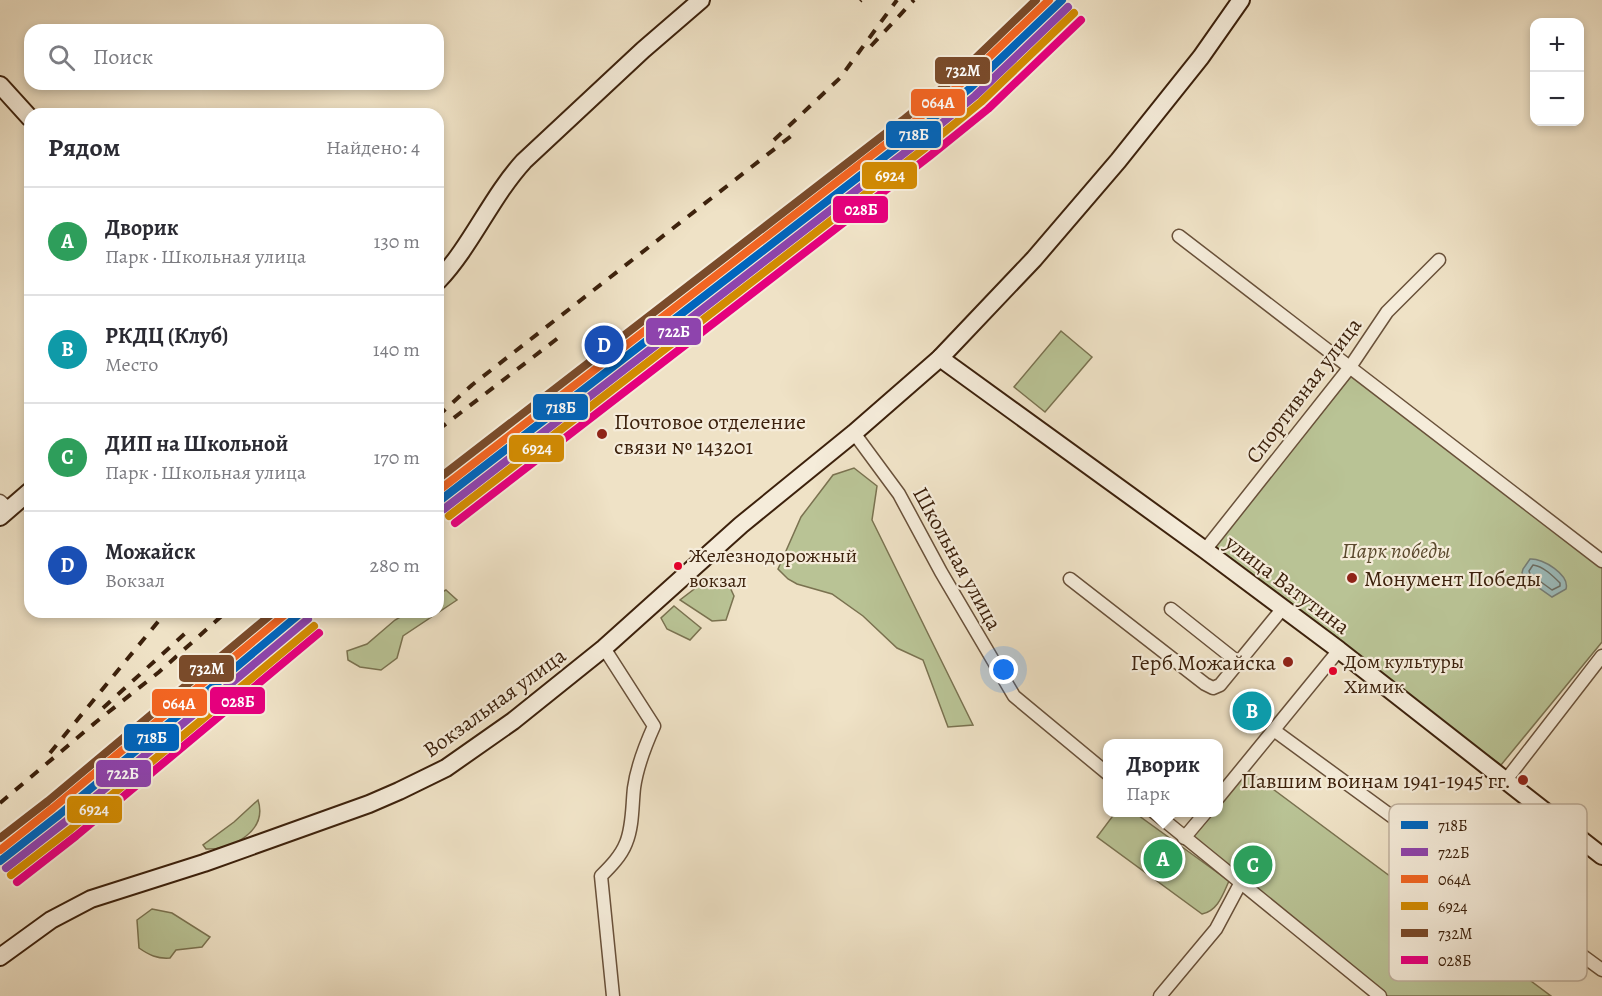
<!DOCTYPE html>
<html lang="ru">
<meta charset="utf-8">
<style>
:root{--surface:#fff;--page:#f7f7f7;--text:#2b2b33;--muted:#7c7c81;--line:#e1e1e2;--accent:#ea580c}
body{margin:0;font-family:Alegreya,serif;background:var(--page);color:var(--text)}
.controls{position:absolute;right:18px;top:18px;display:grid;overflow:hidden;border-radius:12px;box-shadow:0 3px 9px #0003}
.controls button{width:54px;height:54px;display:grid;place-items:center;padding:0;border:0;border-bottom:2px solid var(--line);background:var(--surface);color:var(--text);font:30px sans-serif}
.you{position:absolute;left:1004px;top:670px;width:21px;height:21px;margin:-15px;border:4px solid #fff;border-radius:50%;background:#1a73e8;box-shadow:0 0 0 9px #1a73e833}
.badge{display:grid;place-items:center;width:39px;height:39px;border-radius:50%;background:var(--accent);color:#fff;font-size:20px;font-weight:700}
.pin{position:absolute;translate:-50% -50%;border:3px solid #fff;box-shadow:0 2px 6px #0006}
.popup{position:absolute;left:1103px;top:739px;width:120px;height:78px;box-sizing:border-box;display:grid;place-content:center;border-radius:12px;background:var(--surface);filter:drop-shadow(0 2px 4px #0005);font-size:20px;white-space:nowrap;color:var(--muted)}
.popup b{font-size:22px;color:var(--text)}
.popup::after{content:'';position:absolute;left:50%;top:100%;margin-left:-12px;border:12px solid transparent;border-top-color:var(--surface)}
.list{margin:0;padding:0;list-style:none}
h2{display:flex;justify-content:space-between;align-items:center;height:78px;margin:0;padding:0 24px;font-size:26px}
h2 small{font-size:20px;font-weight:400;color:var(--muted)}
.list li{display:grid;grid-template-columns:39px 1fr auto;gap:18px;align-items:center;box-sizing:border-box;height:108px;padding:0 24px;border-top:2px solid var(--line)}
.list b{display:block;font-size:22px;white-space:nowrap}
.list p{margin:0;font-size:20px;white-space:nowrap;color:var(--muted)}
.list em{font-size:20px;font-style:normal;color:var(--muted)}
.icon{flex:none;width:33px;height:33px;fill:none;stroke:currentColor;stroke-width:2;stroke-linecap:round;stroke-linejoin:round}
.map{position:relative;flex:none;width:1602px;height:996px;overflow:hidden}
.search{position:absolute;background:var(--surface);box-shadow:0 3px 9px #0003;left:24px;top:24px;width:420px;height:66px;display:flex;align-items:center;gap:15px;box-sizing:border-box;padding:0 21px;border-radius:18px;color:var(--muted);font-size:22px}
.panel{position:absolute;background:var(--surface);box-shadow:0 3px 9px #0003;left:24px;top:108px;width:420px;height:510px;border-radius:18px}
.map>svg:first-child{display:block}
.green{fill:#b9c395;stroke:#7a7250;stroke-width:1.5}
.water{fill:#9cbcbc;stroke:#767e76;stroke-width:1.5}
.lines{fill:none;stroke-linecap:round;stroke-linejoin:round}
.shore{stroke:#6c6e64;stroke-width:1.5}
.street-casing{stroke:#69513a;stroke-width:15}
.secondary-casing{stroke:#3c210c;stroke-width:20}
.street{stroke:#f5ecda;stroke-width:12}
.secondary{stroke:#f5ecda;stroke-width:16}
.rail{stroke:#3c210c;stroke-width:4;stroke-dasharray:10 10;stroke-linecap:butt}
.rail-1-casing{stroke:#f5ecda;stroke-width:12}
.rail-2-casing{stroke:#f5ecda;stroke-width:12}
.rail-3-casing{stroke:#f5ecda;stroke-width:12}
.rail-4-casing{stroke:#f5ecda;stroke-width:12}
.rail-5-casing{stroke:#f5ecda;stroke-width:12}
.rail-6-casing{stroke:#f5ecda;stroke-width:12}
.rail-1{stroke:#0065bd;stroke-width:8}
.rail-2{stroke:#8e44ad;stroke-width:8}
.rail-3{stroke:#f26522;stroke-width:8}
.rail-4{stroke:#d28b02;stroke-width:8}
.rail-5{stroke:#7a4b2a;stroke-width:8}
.rail-6{stroke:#e5007d;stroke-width:8}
.poi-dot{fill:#8f2418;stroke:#f5ecda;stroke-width:2}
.bus-dot{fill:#e4002b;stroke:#f5ecda;stroke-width:2}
.labels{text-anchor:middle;stroke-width:4.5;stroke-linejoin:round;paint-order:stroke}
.bus-label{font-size:20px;fill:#3c210c;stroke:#f5ecda;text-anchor:start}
.street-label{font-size:22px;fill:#3c210c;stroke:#f5ecda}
.poi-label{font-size:22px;fill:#3c210c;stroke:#f5ecda;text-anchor:start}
.park-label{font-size:22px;font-style:italic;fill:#5b4a2e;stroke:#f5ecda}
.key{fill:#f5ecda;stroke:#beaf9c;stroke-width:1.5}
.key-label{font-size:16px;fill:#3c210c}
.line-badge{stroke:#f5ecda;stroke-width:2}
.badge-label{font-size:16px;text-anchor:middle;font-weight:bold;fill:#fff}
</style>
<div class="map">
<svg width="1602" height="996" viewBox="0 0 1602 996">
<rect width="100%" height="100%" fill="#efe2c6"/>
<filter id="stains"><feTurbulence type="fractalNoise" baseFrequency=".00333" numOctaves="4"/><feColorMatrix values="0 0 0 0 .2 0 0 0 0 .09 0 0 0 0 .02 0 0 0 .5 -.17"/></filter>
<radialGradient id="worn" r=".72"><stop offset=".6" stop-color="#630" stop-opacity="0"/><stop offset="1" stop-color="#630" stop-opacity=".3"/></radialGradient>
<g class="green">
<polygon points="1061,331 1092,357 1045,412 1014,387"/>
<polygon points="1351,376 1602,568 1602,642 1501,765 1336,644 1213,549"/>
<polygon points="854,468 877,486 872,520 973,725 948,727 923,660 897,648 863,616 832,594 797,584 788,579 778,569 801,517 833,475"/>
<polygon points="710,577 727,581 734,596 726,620 712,621 680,600"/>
<polygon points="446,590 457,600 403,636 397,658 381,670 360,667 348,660 347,651 367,644 395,620 409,612 438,612 438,594"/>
<polygon points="674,606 701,628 690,640 667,629 661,618"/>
<polygon points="1246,769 1551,996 1384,996 1187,838 1208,813 1218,812 1219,801"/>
<path d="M258 800C268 831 232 850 206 849L203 845 234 822Z"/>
<path d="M1115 813H1135L1229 881C1223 894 1218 911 1202 914L1097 837Z"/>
<path d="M152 909 172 913 210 937 202 947 176 950 170 958C157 959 149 955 139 948L137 920Z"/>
</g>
<path class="water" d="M1530 559C1543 558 1570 575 1566 589L1552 597 1525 578 1522 573 1523 569Z"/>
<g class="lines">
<path class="shore" d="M1533 565C1543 566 1553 576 1560 583V586L1552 590 1530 574 1529 571Z"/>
<defs>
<g id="street">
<polyline points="1179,236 1602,561"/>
<polyline points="854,433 899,494 941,572 1014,696 1108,774"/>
<polyline points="0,501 9,509"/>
<polyline points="1205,550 1350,367 1387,312 1439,260"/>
<polyline points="1070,579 1205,684 1213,688 1220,685 1283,608"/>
<polyline points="1171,609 1239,663"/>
<path d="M604 648 654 726C645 746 637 766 634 788 632 806 633 826 626 843 621 856 610 867 601 876L613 996"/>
<polyline points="1275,731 1602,970"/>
<polyline points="1506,780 1602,656"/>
<polyline points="1218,798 1339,650"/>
<polyline points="1154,812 1380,996"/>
<polyline points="1184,838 1206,812"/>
<polyline points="1160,996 1216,929 1240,884"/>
</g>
<g id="secondary">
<polyline points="0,85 30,118"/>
<path d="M438 281C472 245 491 197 524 161L643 50 701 0"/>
<polyline points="940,358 1205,550 1339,650 1602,856"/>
<polyline points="0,517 30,491"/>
<polyline points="0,957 51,920 91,899 204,863 369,804 399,791 446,768 513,721 604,648 741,525 854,433 940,358 1034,259 1118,161 1201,57 1241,0"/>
</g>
</defs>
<use href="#street" class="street-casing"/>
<use href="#secondary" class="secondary-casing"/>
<use href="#street" class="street"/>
<use href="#secondary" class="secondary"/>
<g class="rail">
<polyline points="860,1 861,0"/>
<polyline points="871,46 914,0"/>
<polyline points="774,140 840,78 897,0"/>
<polyline points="438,416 472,385 795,133"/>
<polyline points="438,430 558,338"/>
<polyline points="103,708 191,628"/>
<polyline points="50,753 166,612"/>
<polyline points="0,803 96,722 159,672 226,612"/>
</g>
<defs>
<g id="rail-1">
<polyline points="438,502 914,134 969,89 1062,0"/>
<polyline points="0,861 59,815 302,612"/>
</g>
<g id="rail-2">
<polyline points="444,509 920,141 975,96 1068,7"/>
<polyline points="6,868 65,822 308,619"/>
</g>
<g id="rail-3">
<polyline points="438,491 908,127 963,82 1049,0"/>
<polyline points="0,850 53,808 288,612"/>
</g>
<g id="rail-4">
<polyline points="449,516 925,148 981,102 1074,13"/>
<polyline points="11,875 71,829 314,626"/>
</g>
<g id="rail-5">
<polyline points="438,479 903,120 957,76 1036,0"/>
<polyline points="0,838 48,801 274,612"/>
</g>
<g id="rail-6">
<polyline points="455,523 931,155 988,109 1081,20"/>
<polyline points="17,882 76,836 319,633"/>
</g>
</defs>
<use href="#rail-1" class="rail-1-casing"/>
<use href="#rail-2" class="rail-2-casing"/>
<use href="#rail-3" class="rail-3-casing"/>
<use href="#rail-4" class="rail-4-casing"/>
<use href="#rail-5" class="rail-5-casing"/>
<use href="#rail-6" class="rail-6-casing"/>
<use href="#rail-1" class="rail-1"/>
<use href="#rail-2" class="rail-2"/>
<use href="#rail-3" class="rail-3"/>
<use href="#rail-4" class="rail-4"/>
<use href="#rail-5" class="rail-5"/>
<use href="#rail-6" class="rail-6"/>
</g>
<g class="poi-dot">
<circle cx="602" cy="434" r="6"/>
<circle cx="1352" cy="578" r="6"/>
<circle cx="1288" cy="662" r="6"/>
<circle cx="1523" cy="780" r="6"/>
</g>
<g class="bus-dot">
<circle cx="678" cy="566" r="5"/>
<circle cx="1333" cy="671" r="5"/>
</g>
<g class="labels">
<g class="bus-label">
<text x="689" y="562">Железнодорожный<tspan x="689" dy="25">вокзал</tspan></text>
<text x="1344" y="668">Дом культуры<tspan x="1344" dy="25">Химик</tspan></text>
</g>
<g class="street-label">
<text transform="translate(1303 390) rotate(-53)" y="8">Спортивная улица</text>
<text transform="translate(958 558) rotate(61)" y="8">Школьная улица</text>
<text transform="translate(1288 584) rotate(37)" y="8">улица Ватутина</text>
<text transform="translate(494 702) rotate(-36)" y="8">Вокзальная улица</text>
</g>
<g class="poi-label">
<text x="614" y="429">Почтовое отделение<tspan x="614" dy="25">связи № 143201</tspan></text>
<text x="1364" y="586">Монумент Победы</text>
<text x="1276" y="670" text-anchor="end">Герб Можайска</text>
<text x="1511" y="788" text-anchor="end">Павшим воинам 1941-1945 гг.</text>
</g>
<g class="park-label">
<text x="1396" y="558">Парк победы</text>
</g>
</g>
<rect x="1389" y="804" width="198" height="177" rx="9" class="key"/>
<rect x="1401" y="821" width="27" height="8" fill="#0065bd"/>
<rect x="1401" y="848" width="27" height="8" fill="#8e44ad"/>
<rect x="1401" y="875" width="27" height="8" fill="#f26522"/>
<rect x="1401" y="902" width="27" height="8" fill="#d28b02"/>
<rect x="1401" y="929" width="27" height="8" fill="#7a4b2a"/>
<rect x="1401" y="956" width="27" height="8" fill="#e5007d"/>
<g class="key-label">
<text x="1438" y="831">718Б</text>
<text x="1438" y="858">722Б</text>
<text x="1438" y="885">064А</text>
<text x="1438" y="912">6924</text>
<text x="1438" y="939">732М</text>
<text x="1438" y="966">028Б</text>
</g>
<g class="line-badge">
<rect x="934" y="56" width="57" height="29" rx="6" fill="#7a4b2a"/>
<rect x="910" y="88" width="56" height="29" rx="6" fill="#f26522"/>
<rect x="885" y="120" width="57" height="29" rx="6" fill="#0065bd"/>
<rect x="861" y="161" width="57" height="29" rx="6" fill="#d28b02"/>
<rect x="832" y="195" width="57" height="29" rx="6" fill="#e5007d"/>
<rect x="645" y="317" width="57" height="29" rx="6" fill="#8e44ad"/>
<rect x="532" y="393" width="57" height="28" rx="6" fill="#0065bd"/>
<rect x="508" y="434" width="57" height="29" rx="6" fill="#d28b02"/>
<rect x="178" y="654" width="57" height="29" rx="6" fill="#7a4b2a"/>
<rect x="209" y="686" width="57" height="29" rx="6" fill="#e5007d"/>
<rect x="151" y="688" width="57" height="29" rx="6" fill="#f26522"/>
<rect x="123" y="723" width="57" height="29" rx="6" fill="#0065bd"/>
<rect x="95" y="759" width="57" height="29" rx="6" fill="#8e44ad"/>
<rect x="66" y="795" width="57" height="29" rx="6" fill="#d28b02"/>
</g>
<g class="badge-label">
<text x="963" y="76">732М</text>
<text x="938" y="108">064А</text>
<text x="914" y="140">718Б</text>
<text x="890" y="181">6924</text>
<text x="861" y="215">028Б</text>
<text x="674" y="337">722Б</text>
<text x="561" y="413">718Б</text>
<text x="537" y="454">6924</text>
<text x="207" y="674">732М</text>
<text x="238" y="707">028Б</text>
<text x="179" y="709">064А</text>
<text x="152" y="743">718Б</text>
<text x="123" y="779">722Б</text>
<text x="94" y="815">6924</text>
</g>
<rect width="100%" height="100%" filter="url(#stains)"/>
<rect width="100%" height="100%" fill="url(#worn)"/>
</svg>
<div class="controls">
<button>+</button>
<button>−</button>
</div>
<div class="you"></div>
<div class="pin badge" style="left:1163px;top:859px;background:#2e9e5b">A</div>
<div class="popup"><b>Дворик</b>Парк</div>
<div class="pin badge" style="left:1252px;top:711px;background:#0f9aa8">B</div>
<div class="pin badge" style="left:1253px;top:865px;background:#2e9e5b">C</div>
<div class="pin badge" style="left:604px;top:345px;background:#1a4fb4">D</div>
<div class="search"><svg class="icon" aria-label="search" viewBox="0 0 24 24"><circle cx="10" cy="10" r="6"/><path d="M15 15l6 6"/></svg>Поиск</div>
<section class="panel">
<h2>Рядом<small>Найдено: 4</small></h2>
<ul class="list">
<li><span class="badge" style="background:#2e9e5b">A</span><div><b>Дворик</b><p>Парк · Школьная улица</p></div><em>130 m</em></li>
<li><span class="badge" style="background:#0f9aa8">B</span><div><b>РКДЦ (Клуб)</b><p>Место</p></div><em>140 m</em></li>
<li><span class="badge" style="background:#2e9e5b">C</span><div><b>ДИП на Школьной</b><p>Парк · Школьная улица</p></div><em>170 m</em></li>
<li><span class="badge" style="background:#1a4fb4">D</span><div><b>Можайск</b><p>Вокзал</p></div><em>280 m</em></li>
</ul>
</section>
</div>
